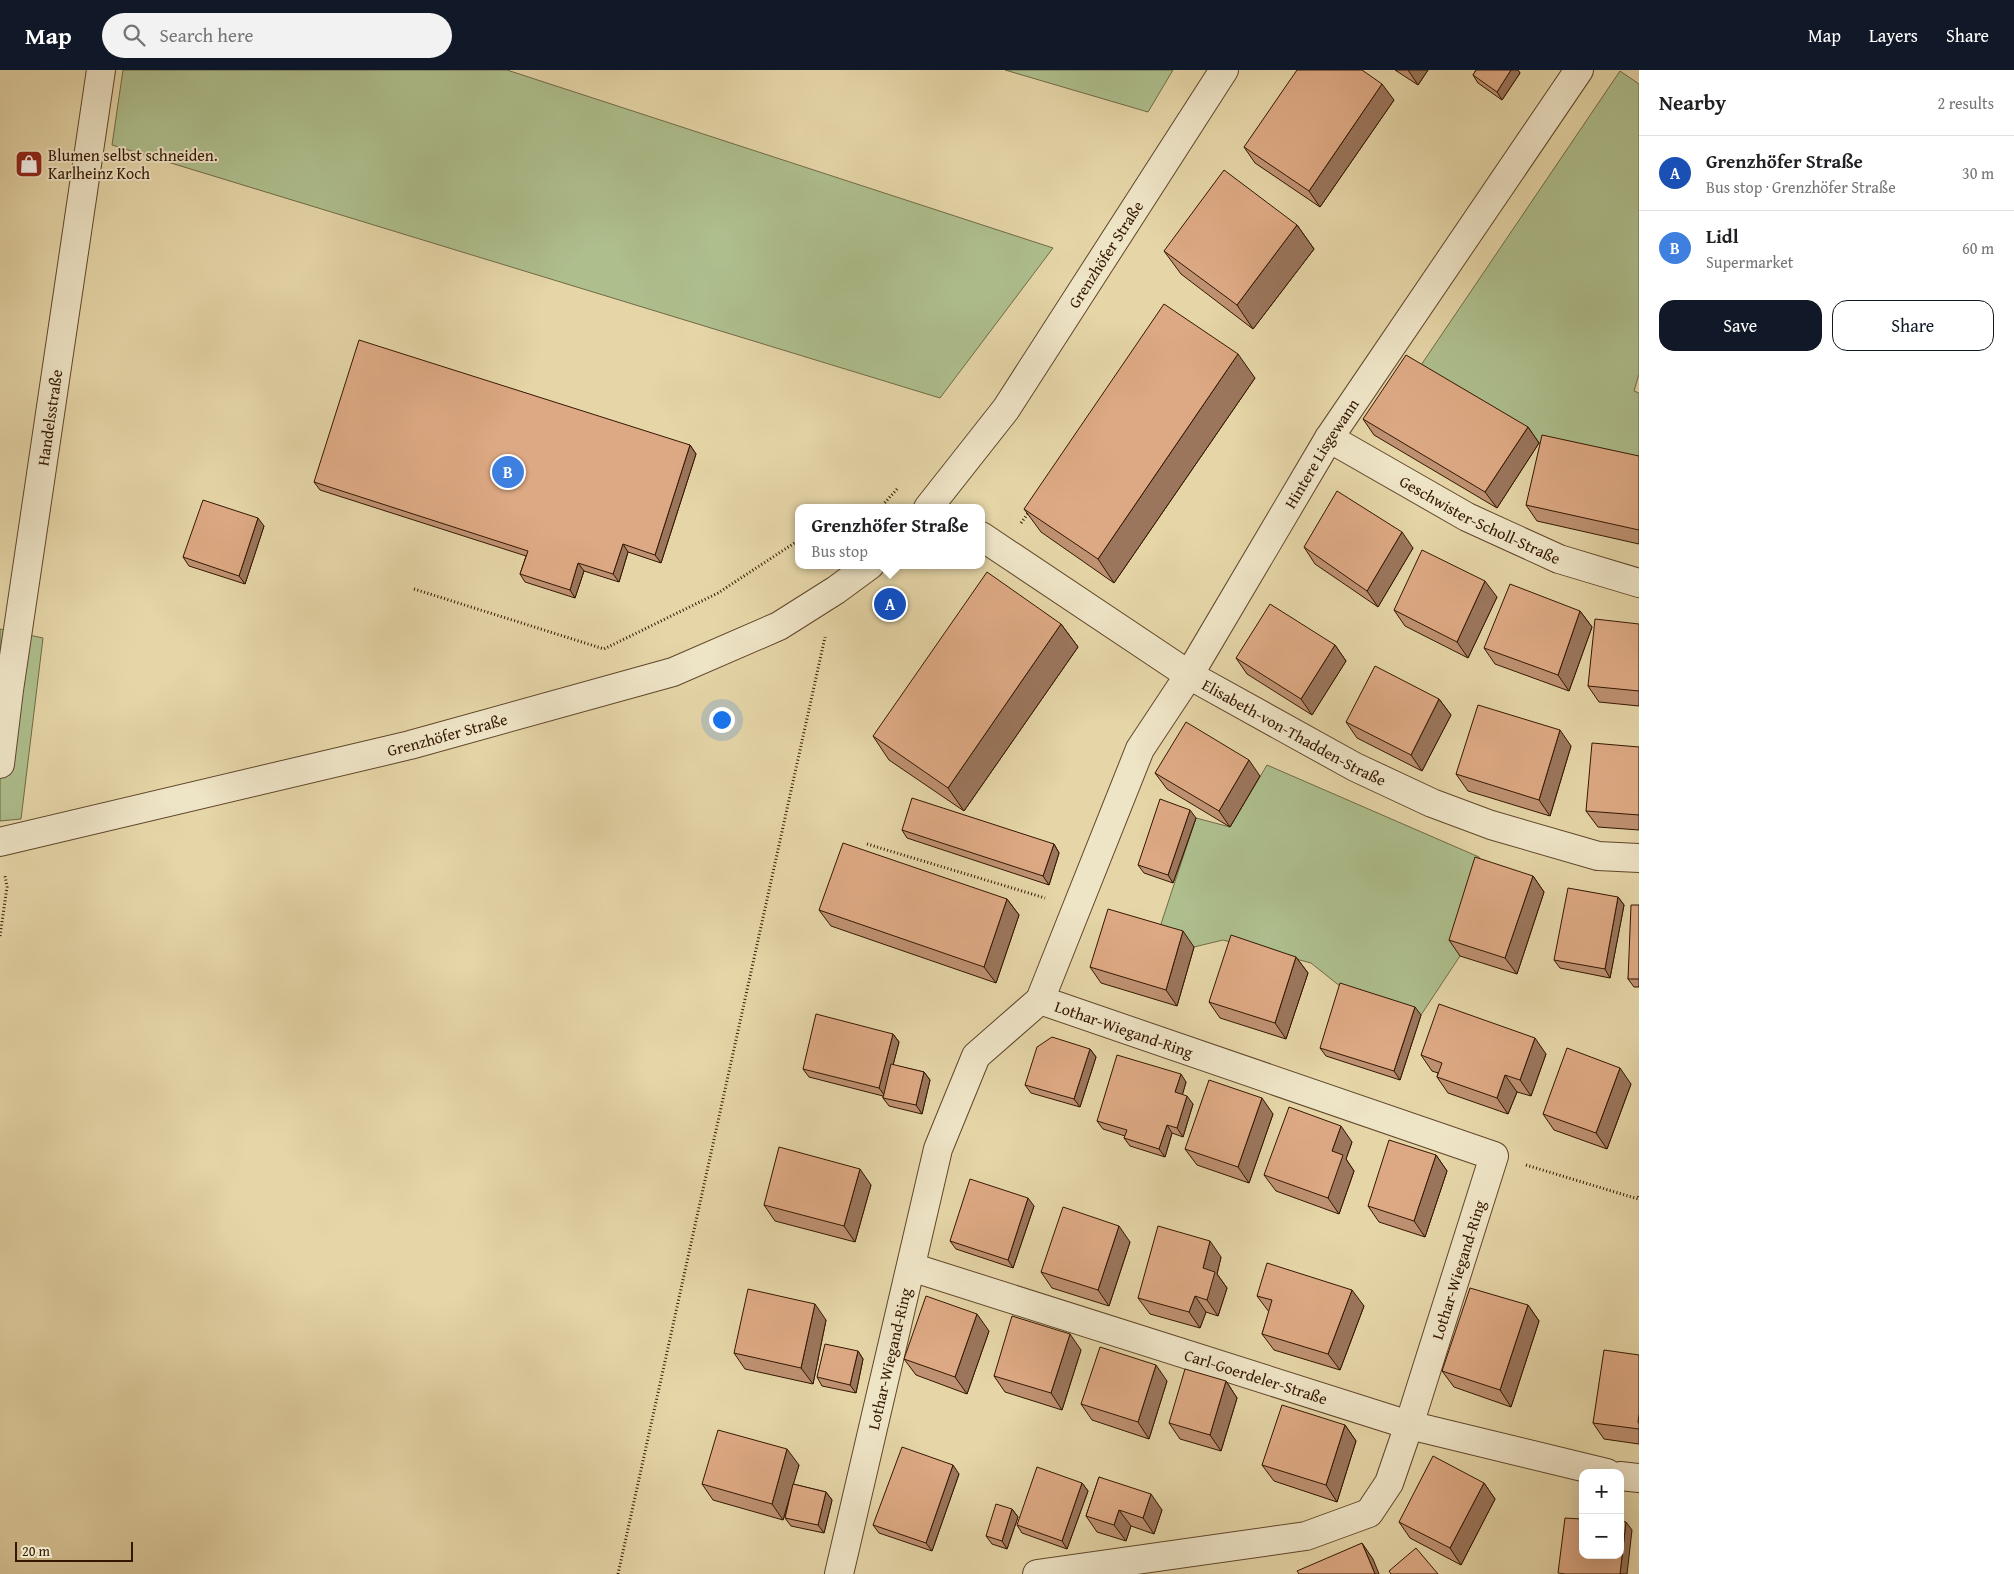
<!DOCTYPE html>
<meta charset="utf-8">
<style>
:root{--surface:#fff;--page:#f2f2f2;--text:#202124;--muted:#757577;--line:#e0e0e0;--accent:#111827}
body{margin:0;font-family:"Gentium Book Plus",serif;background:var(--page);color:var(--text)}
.controls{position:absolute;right:15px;bottom:15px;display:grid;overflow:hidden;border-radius:10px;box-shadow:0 5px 20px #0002}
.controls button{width:45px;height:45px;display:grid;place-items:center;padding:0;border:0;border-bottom:1px solid var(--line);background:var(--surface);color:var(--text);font:25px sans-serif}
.scale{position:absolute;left:15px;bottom:12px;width:118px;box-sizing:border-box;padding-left:5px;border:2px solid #341700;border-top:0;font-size:14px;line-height:18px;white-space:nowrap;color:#341700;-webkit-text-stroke:4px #eee4c6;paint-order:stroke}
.you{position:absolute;left:721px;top:649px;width:18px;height:18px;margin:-12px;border:4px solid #fff;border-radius:50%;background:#1a73e8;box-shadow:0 0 0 8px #1a73e833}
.badge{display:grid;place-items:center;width:32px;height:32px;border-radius:50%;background:var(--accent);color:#fff;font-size:16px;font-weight:700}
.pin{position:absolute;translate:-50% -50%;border:2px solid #fff;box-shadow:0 1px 5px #0006}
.popup{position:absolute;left:795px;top:434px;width:190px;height:65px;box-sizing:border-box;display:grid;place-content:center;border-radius:10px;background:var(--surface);filter:drop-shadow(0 1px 4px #0005);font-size:16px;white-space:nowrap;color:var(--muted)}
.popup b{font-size:19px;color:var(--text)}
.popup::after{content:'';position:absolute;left:50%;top:100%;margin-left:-10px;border:10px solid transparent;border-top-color:var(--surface)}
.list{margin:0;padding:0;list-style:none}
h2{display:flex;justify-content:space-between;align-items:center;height:65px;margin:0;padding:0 20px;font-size:21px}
h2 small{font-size:16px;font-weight:400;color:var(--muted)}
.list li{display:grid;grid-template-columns:32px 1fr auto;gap:15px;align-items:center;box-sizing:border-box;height:75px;padding:0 20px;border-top:1px solid var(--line)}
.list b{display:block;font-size:19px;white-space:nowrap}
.list p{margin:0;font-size:16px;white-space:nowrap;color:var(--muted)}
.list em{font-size:16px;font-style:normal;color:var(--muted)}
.actions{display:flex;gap:10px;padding:15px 20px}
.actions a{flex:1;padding:11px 0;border:1px solid var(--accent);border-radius:15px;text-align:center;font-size:18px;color:var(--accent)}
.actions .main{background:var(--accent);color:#fff}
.icon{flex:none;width:28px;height:28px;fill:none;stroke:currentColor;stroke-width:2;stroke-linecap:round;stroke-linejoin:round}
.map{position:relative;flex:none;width:1639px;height:1504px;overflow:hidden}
header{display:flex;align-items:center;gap:30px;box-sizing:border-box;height:70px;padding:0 25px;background:var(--accent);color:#fff}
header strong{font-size:24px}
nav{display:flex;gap:28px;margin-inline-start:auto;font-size:18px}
.search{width:350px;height:45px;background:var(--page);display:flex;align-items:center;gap:12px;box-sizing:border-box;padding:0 18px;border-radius:28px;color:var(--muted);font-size:19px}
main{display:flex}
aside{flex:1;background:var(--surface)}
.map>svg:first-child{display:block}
.green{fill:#aebe8d;stroke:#716a46}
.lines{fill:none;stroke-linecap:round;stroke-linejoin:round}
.minor-casing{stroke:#60462a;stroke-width:30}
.path{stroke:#341700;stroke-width:3;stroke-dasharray:1 2.5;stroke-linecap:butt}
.minor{stroke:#eee4c6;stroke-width:28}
.wall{fill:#be9172;stroke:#341700}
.shaded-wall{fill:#9b765c;stroke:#341700}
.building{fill:#dda984;stroke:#341700}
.labels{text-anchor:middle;stroke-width:4;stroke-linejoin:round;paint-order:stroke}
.poi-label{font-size:16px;fill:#341700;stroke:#eee4c6;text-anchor:start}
.street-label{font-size:16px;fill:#341700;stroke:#eee4c6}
</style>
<header>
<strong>Map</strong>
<div class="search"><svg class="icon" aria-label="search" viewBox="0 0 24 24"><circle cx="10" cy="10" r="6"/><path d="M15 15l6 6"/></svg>Search here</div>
<nav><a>Map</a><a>Layers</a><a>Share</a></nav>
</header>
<main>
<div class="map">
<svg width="1639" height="1504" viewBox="0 0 1639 1504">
<rect width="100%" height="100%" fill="#e5d5a7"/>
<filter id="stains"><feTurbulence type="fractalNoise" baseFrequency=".004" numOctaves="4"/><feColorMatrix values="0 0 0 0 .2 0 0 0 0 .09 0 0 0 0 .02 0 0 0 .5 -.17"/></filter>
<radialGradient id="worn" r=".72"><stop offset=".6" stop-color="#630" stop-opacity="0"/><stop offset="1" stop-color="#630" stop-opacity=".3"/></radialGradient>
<g class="green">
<polygon points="123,0 507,0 1053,178 940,328 112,75"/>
<polygon points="1005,0 1173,0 1148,42"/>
<polygon points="1620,1 1639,14 1639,304 1634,321 1639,323 1639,400 1553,381 1417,301"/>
<polygon points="0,559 43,568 21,749 0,751"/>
<polygon points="1267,695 1479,787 1486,803 1460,886 1421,945 1346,921 1311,893 1223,870 1194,877 1157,866 1196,748 1230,757"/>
</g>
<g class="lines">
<defs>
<g id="minor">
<path id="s1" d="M1329 368 1467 447 1559 489 1639 513"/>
<path id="s2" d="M928 438 1006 339 1224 0"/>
<path id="s3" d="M981 466 1189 605 1355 697 1432 733 1491 755 1598 786 1639 788"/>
<path id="s4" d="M0 694 9 620 101 0"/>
<path id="s5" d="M0 772 410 675 673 602 779 556 836 520 870 495"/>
<path id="s6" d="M911 1197 1409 1355 1607 1403"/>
<polyline points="1620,1406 1639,1408"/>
<path id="s7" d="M839 1504 938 1079 976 986 1040 930 1140 679 1189 605 1329 368 1579 0"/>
<path id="s8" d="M1037 1504 1306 1466 1369 1443 1389 1413 1409 1355 1494 1086 1040 930"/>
</g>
</defs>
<use href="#minor" class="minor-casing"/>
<g class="path">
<polyline points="880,438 898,418"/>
<polyline points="1021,453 1029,442"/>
<polyline points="414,519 604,579 718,523 799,470"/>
<polyline points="867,774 1045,828"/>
<polyline points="0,866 7,817 5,806"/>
<polyline points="1526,1095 1638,1129 1639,1125"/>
<polyline points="618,1504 825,567"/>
</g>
<use href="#minor" class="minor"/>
</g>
<g class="wall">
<polygon points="1395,0 1428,0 1418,15"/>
<polygon points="1476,0 1518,0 1520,3 1502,30 1478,13 1473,5"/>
<polygon points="1394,30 1320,137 1255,93 1244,77"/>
<polygon points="1297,155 1314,179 1253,259 1181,204 1164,181"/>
<polygon points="1255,308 1114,513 1041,462 1024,439"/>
<polygon points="1363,349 1528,357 1539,373 1497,438 1374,365"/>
<polygon points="690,375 696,384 661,493 628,482 619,512 584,501 575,528 525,512 520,504 526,486 320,420 314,412"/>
<polygon points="1639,386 1639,474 1537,451 1526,435"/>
<polygon points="264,456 245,514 189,496 183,487"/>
<polygon points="1304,477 1413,478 1378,537 1315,494"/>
<polygon points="1497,527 1468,588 1405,556 1394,540"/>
<polygon points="1580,541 1592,557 1569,621 1495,594 1484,578"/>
<polygon points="1061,554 1078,577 964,741 889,690 873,666"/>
<polygon points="1639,554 1639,636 1599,632 1588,616"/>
<polygon points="1335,575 1346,591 1312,645 1247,604 1236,588"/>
<polygon points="1439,629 1451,645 1422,701 1357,668 1346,652"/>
<polygon points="1571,676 1550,746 1468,721 1456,704"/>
<polygon points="1639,677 1639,760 1598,757 1586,741"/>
<polygon points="1155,703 1260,706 1230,757 1167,719"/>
<polygon points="1196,748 1173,813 1144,803 1138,795"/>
<polygon points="902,760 1054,774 1059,783 1049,815 907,768"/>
<polygon points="1533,806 1544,822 1517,904 1460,886 1449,870"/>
<polygon points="1618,827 1624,835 1610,908 1560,898 1554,890"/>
<polygon points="1007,829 1019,845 996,913 831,856 819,840"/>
<polygon points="1639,835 1639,917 1634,917 1628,909"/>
<polygon points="1194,877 1177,936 1101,913 1090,897"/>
<polygon points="1296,887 1308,903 1286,969 1220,948 1209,932"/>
<polygon points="1421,945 1400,1010 1326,986 1320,978"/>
<polygon points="893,964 899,972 893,995 924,1002 930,1010 922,1044 889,1036 883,1028 883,1026 809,1007 803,999"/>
<polygon points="1090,979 1096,987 1080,1037 1031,1023 1025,1015"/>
<polygon points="1546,984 1531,1026 1517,1022 1508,1044 1448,1023 1437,1007 1438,1003 1432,1001 1421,985"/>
<polygon points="1186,1012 1182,1025 1193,1034 1183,1067 1172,1063 1165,1087 1130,1076 1124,1068 1125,1066 1103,1059 1097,1051"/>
<polygon points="1631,1014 1607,1079 1554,1060 1543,1044"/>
<polygon points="1273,1044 1249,1113 1197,1095 1185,1079"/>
<polygon points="1352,1072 1346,1089 1354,1101 1339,1144 1276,1121 1264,1105"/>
<polygon points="1436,1085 1447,1101 1425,1167 1379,1152 1368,1136"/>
<polygon points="871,1115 855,1172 775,1151 764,1135"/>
<polygon points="1034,1136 1013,1198 956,1179 950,1171"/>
<polygon points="1130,1172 1109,1236 1052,1218 1041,1202"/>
<polygon points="1221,1187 1217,1204 1227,1218 1218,1246 1206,1242 1200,1258 1150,1244 1138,1228"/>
<polygon points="1257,1226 1364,1236 1340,1300 1274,1280 1262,1264 1269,1242"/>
<polygon points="1528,1235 1539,1251 1511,1337 1454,1317 1442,1301"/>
<polygon points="826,1250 813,1314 745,1299 734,1283"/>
<polygon points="989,1261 967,1324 916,1305 904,1289"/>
<polygon points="1081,1280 1062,1340 1005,1322 994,1306"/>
<polygon points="858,1281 863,1289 856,1323 822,1316 817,1307"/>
<polygon points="1639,1285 1639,1374 1604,1369 1593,1353"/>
<polygon points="1167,1311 1149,1369 1092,1350 1081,1334"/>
<polygon points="1226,1311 1237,1328 1221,1381 1180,1369 1169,1353"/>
<polygon points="1345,1355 1356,1371 1337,1432 1274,1411 1262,1395"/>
<polygon points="799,1395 793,1414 826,1422 832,1430 824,1463 791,1456 785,1448 790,1425 783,1450 713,1430 702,1414"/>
<polygon points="959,1404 932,1481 879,1463 873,1455"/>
<polygon points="1099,1407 1162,1440 1154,1464 1131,1456 1126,1471 1097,1462 1086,1446"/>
<polygon points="1082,1413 1088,1421 1067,1479 1022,1463 1017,1455"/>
<polygon points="1484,1413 1495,1429 1461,1495 1410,1468 1399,1452"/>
<polygon points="1012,1439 1018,1447 1007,1479 992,1474 986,1466"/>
</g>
<g class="shaded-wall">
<polygon points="1408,0 1428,0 1418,15"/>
<polygon points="1511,0 1518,0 1520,3 1502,30 1497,22"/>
<polygon points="1382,14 1394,30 1320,137 1309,121"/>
<polygon points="1297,155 1314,179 1253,259 1237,235"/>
<polygon points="1238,284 1255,308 1114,513 1098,489"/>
<polygon points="1528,357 1539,373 1497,438 1485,422"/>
<polygon points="690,375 696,384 661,493 655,485"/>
<polygon points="258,448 264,456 245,514 239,506"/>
<polygon points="1402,462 1413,478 1378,537 1367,521"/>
<polygon points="623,474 628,482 619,512 613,504"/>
<polygon points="578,493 584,501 575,528 570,520"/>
<polygon points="1485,511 1497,527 1468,588 1457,572"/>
<polygon points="1580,541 1592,557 1569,621 1558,605"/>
<polygon points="1061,554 1078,577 964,741 948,718"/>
<polygon points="1335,575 1346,591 1312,645 1301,629"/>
<polygon points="1439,629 1451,645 1422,701 1411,685"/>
<polygon points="1560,660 1571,676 1550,746 1539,730"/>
<polygon points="1249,690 1260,706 1230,757 1219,741"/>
<polygon points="1190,740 1196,748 1173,813 1168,805"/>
<polygon points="1054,774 1059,783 1049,815 1043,806"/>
<polygon points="1533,806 1544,822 1517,904 1505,888"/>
<polygon points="1618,827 1624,835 1610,908 1605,899"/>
<polygon points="1007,829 1019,845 996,913 984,897"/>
<polygon points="1183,861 1194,877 1177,936 1166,920"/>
<polygon points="1296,887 1308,903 1286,969 1275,953"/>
<polygon points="1415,937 1421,945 1400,1010 1394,1001"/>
<polygon points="893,964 899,972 885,1026 879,1018"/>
<polygon points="1535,968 1546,984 1531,1026 1520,1010"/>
<polygon points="1090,979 1096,987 1080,1037 1074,1029"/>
<polygon points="1620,998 1631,1014 1607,1079 1596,1063"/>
<polygon points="924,1002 930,1010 922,1044 916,1035"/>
<polygon points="1181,1004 1186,1012 1181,1030 1175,1022"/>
<polygon points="1505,1005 1517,1022 1508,1044 1497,1028"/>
<polygon points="1187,1026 1193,1034 1183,1067 1177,1058"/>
<polygon points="1262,1028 1273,1044 1249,1113 1238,1097"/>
<polygon points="1167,1055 1172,1063 1165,1087 1159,1079"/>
<polygon points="1341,1056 1352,1072 1346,1089 1354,1101 1339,1144 1328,1128 1332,1081"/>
<polygon points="1436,1085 1447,1101 1425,1167 1414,1151"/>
<polygon points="860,1099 871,1115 855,1172 844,1156"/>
<polygon points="1028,1128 1034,1136 1013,1198 1008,1190"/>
<polygon points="1119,1156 1130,1172 1109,1236 1098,1220"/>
<polygon points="1210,1171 1221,1187 1217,1204 1227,1218 1218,1246 1207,1230 1203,1198"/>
<polygon points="1352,1220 1364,1236 1340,1300 1328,1284"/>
<polygon points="1195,1226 1206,1242 1200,1258 1189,1242"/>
<polygon points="815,1234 826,1250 813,1314 801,1298"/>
<polygon points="1528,1235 1539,1251 1511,1337 1500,1320"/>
<polygon points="977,1244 989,1261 967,1324 955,1307"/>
<polygon points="1070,1264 1081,1280 1062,1340 1051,1323"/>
<polygon points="858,1281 863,1289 856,1323 850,1315"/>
<polygon points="1156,1295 1167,1311 1149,1369 1138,1352"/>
<polygon points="1226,1311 1237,1328 1221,1381 1210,1365"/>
<polygon points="1345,1355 1356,1371 1337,1432 1326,1415"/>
<polygon points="787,1379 799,1395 783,1450 772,1434"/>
<polygon points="953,1395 959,1404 932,1481 926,1473"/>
<polygon points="1082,1413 1088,1421 1067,1479 1062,1471"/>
<polygon points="1484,1413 1495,1429 1461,1495 1450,1478"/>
<polygon points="826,1422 832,1430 824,1463 818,1455"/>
<polygon points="1151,1424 1162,1440 1154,1464 1143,1448"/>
<polygon points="1012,1439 1018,1447 1007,1479 1002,1471"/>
<polygon points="1119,1440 1131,1456 1126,1471 1114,1455"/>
<polygon points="1626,1452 1632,1460 1627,1504 1620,1504"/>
<polygon points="1362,1473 1373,1489 1379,1504 1375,1504"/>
</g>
<g class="building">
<polygon points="1297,0 1362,0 1382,14 1309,121 1244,77"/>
<polygon points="1476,0 1511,0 1497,22 1473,5"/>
<polygon points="1224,100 1297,155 1237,235 1164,181"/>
<polygon points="1164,234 1238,284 1098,489 1024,439"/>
<polygon points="359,270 690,375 655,485 623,474 613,504 578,493 570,520 520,504 528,481 314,412"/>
<polygon points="1406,285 1528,357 1485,422 1363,349"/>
<polygon points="1542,365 1639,386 1639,460 1526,435"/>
<polygon points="1337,421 1402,462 1367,521 1304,477"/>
<polygon points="203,430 258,448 239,506 183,487"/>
<polygon points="1422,480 1485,511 1457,572 1394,540"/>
<polygon points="987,502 1061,554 948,718 873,666"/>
<polygon points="1510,514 1580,541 1558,605 1484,578"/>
<polygon points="1270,534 1335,575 1301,629 1236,588"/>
<polygon points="1595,549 1639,554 1639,621 1588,616"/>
<polygon points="1375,596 1439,629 1411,685 1346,652"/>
<polygon points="1478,635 1560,660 1539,730 1456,704"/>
<polygon points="1186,652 1249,690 1219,741 1155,703"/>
<polygon points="1592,673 1639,677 1639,745 1586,741"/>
<polygon points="912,728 1054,774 1043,806 902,760"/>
<polygon points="1160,729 1190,740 1168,805 1138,795"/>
<polygon points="843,773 1007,829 984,897 819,840"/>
<polygon points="1475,787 1533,806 1505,888 1449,870"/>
<polygon points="1568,818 1618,827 1605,899 1554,890"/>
<polygon points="1631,835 1639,835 1639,909 1628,909"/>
<polygon points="1108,839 1183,861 1166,920 1090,897"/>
<polygon points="1231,865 1296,887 1275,953 1209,932"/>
<polygon points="1340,913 1415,937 1394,1001 1320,978"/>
<polygon points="1439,934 1535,968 1520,1010 1505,1005 1497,1028 1437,1007 1442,993 1421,985"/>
<polygon points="816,944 893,964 879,1018 803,999"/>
<polygon points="1052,967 1090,979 1074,1029 1025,1015 1037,977"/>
<polygon points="1567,978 1620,998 1596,1063 1543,1044"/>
<polygon points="1117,985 1181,1004 1175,1022 1187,1026 1177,1058 1167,1055 1159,1079 1124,1068 1127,1060 1097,1051"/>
<polygon points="891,994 924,1002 916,1035 883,1028"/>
<polygon points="1209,1010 1262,1028 1238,1097 1185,1079"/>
<polygon points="1289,1037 1341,1056 1332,1081 1343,1085 1328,1128 1264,1105"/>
<polygon points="1389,1070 1436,1085 1414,1151 1368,1136"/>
<polygon points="779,1077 860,1099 844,1156 764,1135"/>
<polygon points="970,1109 1028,1128 1008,1190 950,1171"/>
<polygon points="1063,1137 1119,1156 1098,1220 1041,1202"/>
<polygon points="1158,1156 1210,1171 1203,1198 1215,1202 1207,1230 1195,1226 1189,1242 1138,1228"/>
<polygon points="1267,1193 1352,1220 1328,1284 1262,1264 1272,1230 1257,1226"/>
<polygon points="1470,1218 1528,1235 1500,1320 1442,1301"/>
<polygon points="748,1219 815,1234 801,1298 734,1283"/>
<polygon points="926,1226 977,1244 955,1307 904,1289"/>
<polygon points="1012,1246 1070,1264 1051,1323 994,1306"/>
<polygon points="825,1274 858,1281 850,1315 817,1307"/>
<polygon points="1100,1277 1156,1295 1138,1352 1081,1334"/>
<polygon points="1604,1280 1639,1285 1639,1344 1638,1352 1639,1354 1639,1359 1593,1353"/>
<polygon points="1185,1299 1226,1311 1210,1365 1169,1353"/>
<polygon points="1282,1335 1345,1355 1326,1415 1262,1395"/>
<polygon points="718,1360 787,1379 772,1434 702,1414"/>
<polygon points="902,1377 953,1395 926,1473 873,1455"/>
<polygon points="1433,1386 1484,1413 1450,1478 1399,1452"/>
<polygon points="1037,1397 1082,1413 1062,1471 1017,1455"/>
<polygon points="1099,1407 1151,1424 1143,1448 1119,1440 1114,1455 1086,1446"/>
<polygon points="793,1414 826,1422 818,1455 785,1448"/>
<polygon points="1583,1430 1583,1485 1620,1485 1620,1451 1626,1452 1620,1504 1566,1504 1558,1503 1565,1448 1581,1449"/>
<polygon points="996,1434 1012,1439 1002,1471 986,1466"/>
<polygon points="1362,1473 1375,1504 1299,1504 1297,1501"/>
<polygon points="1416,1478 1438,1504 1391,1504 1389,1501"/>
</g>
<defs>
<symbol id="shop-square" viewBox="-11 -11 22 22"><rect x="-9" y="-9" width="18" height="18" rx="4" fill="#8f2418" stroke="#eee4c6"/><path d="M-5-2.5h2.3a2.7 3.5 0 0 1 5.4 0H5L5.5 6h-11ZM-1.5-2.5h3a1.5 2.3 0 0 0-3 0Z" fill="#fff"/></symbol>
</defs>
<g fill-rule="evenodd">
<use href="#shop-square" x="13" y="78" width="32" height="32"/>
</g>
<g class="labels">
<g class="poi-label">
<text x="48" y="91">Blumen selbst schneiden.<tspan x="48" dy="18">Karlheinz Koch</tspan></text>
</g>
<g class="street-label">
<text dy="6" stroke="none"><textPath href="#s2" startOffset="310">Grenzhöfer Straße</textPath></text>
<text dy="6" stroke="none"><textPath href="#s4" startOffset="350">Handelsstraße</textPath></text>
<text dy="6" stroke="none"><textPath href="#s7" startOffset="1239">Hintere Lisgewann</textPath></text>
<text dy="6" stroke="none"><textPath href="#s1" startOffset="172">Geschwister-Scholl-Straße</textPath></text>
<text dy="6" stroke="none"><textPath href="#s3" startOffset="370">Elisabeth-von-Thadden-Straße</textPath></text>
<text dy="6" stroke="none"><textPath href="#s5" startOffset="460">Grenzhöfer Straße</textPath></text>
<text transform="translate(1124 959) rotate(19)" y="6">Lothar-Wiegand-Ring</text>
<text dy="6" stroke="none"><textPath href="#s8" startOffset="599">Lothar-Wiegand-Ring</textPath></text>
<text dy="6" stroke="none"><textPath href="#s7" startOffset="221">Lothar-Wiegand-Ring</textPath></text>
<text dy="6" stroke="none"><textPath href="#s6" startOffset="362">Carl-Goerdeler-Straße</textPath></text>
</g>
</g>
<rect width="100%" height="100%" filter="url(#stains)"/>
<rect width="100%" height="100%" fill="url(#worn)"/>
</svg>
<div class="controls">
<button>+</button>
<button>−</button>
</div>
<div class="scale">20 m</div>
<div class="you"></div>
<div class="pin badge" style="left:890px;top:534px;background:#1a4fb4">A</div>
<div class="popup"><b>Grenzhöfer Straße</b>Bus stop</div>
<div class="pin badge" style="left:508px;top:402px;background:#3f7fe0">B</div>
</div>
<aside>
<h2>Nearby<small>2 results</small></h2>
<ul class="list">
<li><span class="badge" style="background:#1a4fb4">A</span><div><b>Grenzhöfer Straße</b><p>Bus stop · Grenzhöfer Straße</p></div><em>30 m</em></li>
<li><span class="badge" style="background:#3f7fe0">B</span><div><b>Lidl</b><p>Supermarket</p></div><em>60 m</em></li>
</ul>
<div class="actions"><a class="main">Save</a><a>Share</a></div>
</aside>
</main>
